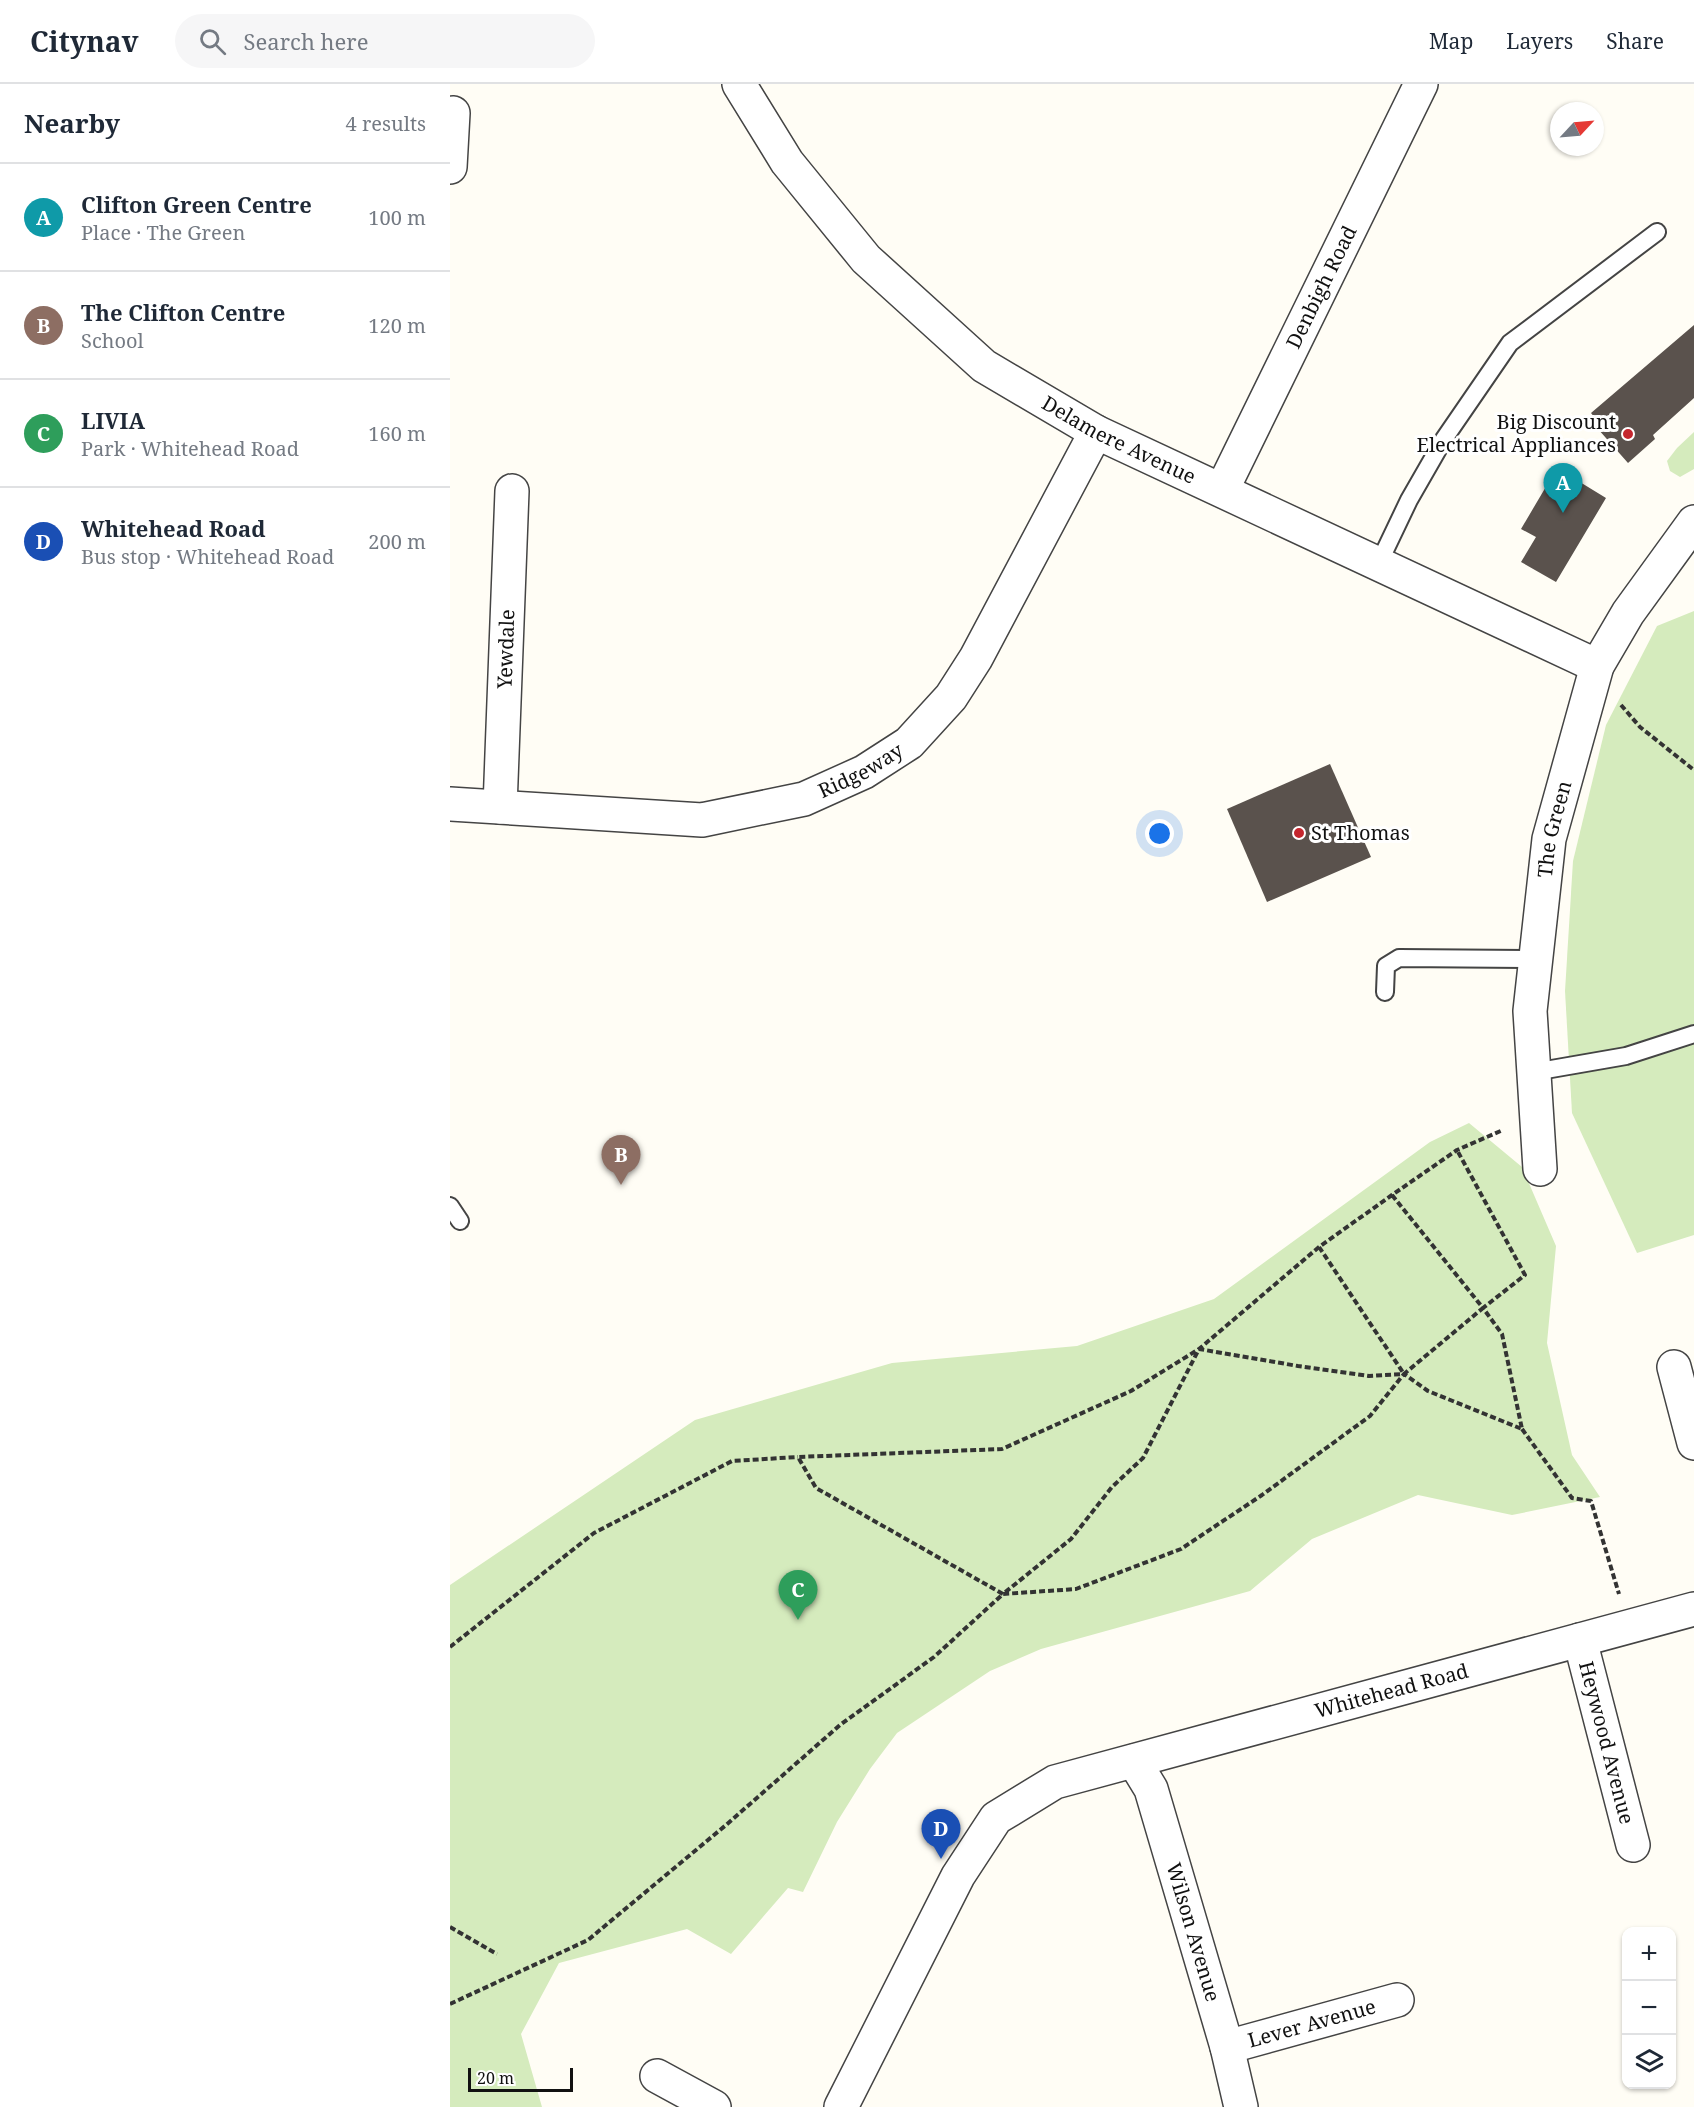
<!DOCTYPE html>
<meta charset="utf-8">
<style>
:root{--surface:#fff;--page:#f6f6f7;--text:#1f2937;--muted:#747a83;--line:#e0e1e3;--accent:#d93025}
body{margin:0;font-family:"Noto Serif",serif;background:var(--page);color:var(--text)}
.controls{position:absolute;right:18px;bottom:18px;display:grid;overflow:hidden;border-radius:12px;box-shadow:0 2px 4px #0004}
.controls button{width:54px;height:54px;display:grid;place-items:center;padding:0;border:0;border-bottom:2px solid var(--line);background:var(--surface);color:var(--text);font:30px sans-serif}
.compass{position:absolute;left:1100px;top:18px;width:54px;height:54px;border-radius:50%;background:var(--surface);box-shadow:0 2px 4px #0004;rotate:64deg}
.scale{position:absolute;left:18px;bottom:15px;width:105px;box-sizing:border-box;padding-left:6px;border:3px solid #111;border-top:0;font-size:16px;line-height:21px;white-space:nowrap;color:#111;-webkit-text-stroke:4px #fff;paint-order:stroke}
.you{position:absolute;left:710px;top:750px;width:21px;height:21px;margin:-15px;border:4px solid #fff;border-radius:50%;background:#1a73e8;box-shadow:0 0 0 9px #1a73e833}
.badge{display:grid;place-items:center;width:39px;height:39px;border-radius:50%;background:var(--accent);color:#fff;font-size:20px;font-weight:700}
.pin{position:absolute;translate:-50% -50px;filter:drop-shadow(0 2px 3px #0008)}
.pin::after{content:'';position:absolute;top:32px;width:21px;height:18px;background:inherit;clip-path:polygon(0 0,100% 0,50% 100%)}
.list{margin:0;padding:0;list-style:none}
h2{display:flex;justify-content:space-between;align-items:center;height:78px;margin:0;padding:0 24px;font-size:26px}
h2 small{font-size:20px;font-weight:400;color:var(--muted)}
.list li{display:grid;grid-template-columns:39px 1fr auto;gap:18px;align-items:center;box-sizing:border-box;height:108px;padding:0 24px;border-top:2px solid var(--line)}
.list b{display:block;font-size:22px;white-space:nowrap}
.list p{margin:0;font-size:20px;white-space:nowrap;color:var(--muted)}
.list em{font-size:20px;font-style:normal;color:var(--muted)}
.icon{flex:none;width:33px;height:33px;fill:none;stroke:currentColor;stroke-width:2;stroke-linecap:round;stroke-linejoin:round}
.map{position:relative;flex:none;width:1244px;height:2023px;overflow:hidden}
header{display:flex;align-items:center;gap:36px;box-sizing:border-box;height:84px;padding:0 30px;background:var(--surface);border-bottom:2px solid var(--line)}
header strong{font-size:28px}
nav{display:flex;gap:33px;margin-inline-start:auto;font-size:21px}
.search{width:420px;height:54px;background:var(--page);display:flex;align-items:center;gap:15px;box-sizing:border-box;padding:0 21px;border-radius:33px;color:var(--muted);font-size:22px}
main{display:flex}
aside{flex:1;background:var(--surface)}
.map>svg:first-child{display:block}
.green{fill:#d5ebbd}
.building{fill:#5a524d}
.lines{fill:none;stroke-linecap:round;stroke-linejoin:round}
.service-casing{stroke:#444;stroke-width:20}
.minor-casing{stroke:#444;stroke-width:36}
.path{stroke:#333;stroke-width:4;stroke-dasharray:6 3;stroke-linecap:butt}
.service{stroke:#fff;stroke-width:16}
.minor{stroke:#fff;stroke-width:33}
.poi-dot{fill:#c4262e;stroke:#fff;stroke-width:2}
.labels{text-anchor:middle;stroke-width:6;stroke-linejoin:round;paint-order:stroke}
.street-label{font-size:20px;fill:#111;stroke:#fff}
.poi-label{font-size:20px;fill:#111;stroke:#fff;text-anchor:end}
</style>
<header>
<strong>Citynav</strong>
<div class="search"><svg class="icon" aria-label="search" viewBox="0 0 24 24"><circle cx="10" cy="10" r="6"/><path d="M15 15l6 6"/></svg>Search here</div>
<nav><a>Map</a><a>Layers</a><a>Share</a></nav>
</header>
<main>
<aside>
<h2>Nearby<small>4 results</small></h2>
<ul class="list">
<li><span class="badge" style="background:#0f9aa8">A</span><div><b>Clifton Green Centre</b><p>Place · The Green</p></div><em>100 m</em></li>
<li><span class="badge" style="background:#8d6e63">B</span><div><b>The Clifton Centre</b><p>School</p></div><em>120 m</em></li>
<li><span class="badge" style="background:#2e9e5b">C</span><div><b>LIVIA</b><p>Park · Whitehead Road</p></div><em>160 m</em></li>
<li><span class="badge" style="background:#1a4fb4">D</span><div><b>Whitehead Road</b><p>Bus stop · Whitehead Road</p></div><em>200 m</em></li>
</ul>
</aside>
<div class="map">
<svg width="1244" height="2023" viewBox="0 0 1244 2023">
<rect width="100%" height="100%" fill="#fffdf5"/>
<g class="green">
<polygon points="1244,348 1244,385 1230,393 1220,387 1217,377 1227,364"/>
<polygon points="1244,527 1244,1151 1187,1169 1122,1029 1115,907 1123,777 1156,641 1207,542"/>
<polygon points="1019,1039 1072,1083 1106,1162 1097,1259 1122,1371 1150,1413 1062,1431 968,1411 862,1455 800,1507 591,1565 540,1587 447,1649 420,1685 387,1738 353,1808 338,1804 281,1870 237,1845 109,1879 71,1950 92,2023 0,2023 0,1501 245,1336 442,1279 627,1262 764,1215 980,1058"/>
</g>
<g class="building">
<polygon points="1244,241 1244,314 1203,351 1205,355 1178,379 1148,345 1152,343 1141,329"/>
<polygon points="1107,384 1156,414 1106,498 1071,478 1086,453 1071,445"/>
<polygon points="880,680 921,773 817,818 777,725"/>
</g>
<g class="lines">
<defs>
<g id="service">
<polyline points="928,481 959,416 994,355 1060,259 1207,148"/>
<polyline points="935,908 936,882 949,874 1085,875"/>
<polyline points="1084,988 1176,972 1244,950"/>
<polyline points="0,1122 10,1137"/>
</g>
<g id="minor">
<path id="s1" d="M289 0 337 78 416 175 534 282 646 348 1147 582"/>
<polyline points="0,83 3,29"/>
<path id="s2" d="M772 406 971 0"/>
<path id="s3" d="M0 720 252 736 354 715 414 688 459 659 501 613 526 574 646 348"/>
<path id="s4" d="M50 723 62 407"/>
<path id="s5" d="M1090 1085 1080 927 1099 755 1147 582 1178 529 1244 438"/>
<polyline points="1224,1283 1244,1359"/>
<path id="s6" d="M1130 1556 1183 1761"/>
<path id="s7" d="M684 1677 701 1705 777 1963 791 2023"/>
<path id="s8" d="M777 1963 947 1916"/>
<polyline points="207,1992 264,2023"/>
<path id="s9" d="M391 2023 508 1792 546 1734 605 1698 1244 1525"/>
</g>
</defs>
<use href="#service" class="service-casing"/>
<use href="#minor" class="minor-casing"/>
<g class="path">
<polyline points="1171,621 1190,643 1244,686"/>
<polyline points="942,1111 1033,1224 954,1290 919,1292 848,1282 749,1265 693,1374 662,1403 621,1455 553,1510 366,1404 348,1373 552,1365 681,1307 749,1265 869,1163 942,1111 1007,1066 1053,1046"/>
<polyline points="869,1163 954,1290"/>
<polyline points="1072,1345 1122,1414 1141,1417 1169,1510"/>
<polyline points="0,1563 144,1449 282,1377 348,1373"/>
<polyline points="0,1843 47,1870"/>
<polyline points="0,1920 138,1856 276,1741 390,1641 484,1573 553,1510 626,1505 731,1465 812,1411 920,1332 954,1290 978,1307 1072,1345 1052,1250 1033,1224 1075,1191 1007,1066"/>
</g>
<use href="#service" class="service"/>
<use href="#minor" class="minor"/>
</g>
<g class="poi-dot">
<circle cx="1178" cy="350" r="6"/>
<circle cx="849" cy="749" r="6"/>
</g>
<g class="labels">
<g class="street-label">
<text dy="7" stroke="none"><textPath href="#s2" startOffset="226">Denbigh Road</textPath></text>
<text dy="7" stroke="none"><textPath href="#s1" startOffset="530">Delamere Avenue</textPath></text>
<text dy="7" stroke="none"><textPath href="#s4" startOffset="158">Yewdale</textPath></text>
<text dy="7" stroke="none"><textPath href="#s3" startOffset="420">Ridgeway</textPath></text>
<text dy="7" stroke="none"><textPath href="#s5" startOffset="342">The Green</textPath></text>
<text dy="7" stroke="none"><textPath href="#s9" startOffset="746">Whitehead Road</textPath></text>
<text dy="7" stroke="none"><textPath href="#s6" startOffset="106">Heywood Avenue</textPath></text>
<text dy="7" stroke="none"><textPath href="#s7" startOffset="182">Wilson Avenue</textPath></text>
<text dy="7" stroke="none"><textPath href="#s8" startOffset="88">Lever Avenue</textPath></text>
</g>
<g class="poi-label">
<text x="1166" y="345">Big Discount<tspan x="1166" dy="23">Electrical Appliances</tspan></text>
<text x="861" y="756" text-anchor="start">St Thomas</text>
</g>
</g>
</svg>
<div class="controls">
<button>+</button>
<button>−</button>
<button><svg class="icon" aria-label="layers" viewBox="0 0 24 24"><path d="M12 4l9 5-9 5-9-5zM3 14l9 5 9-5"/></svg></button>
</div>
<svg class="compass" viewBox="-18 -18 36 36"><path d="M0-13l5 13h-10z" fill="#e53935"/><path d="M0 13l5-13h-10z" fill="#747a83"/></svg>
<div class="scale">20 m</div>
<div class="you"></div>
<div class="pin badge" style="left:1113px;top:429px;background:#0f9aa8">A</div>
<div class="pin badge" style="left:171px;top:1101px;background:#8d6e63">B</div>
<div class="pin badge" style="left:348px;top:1536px;background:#2e9e5b">C</div>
<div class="pin badge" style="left:491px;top:1775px;background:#1a4fb4">D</div>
</div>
</main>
